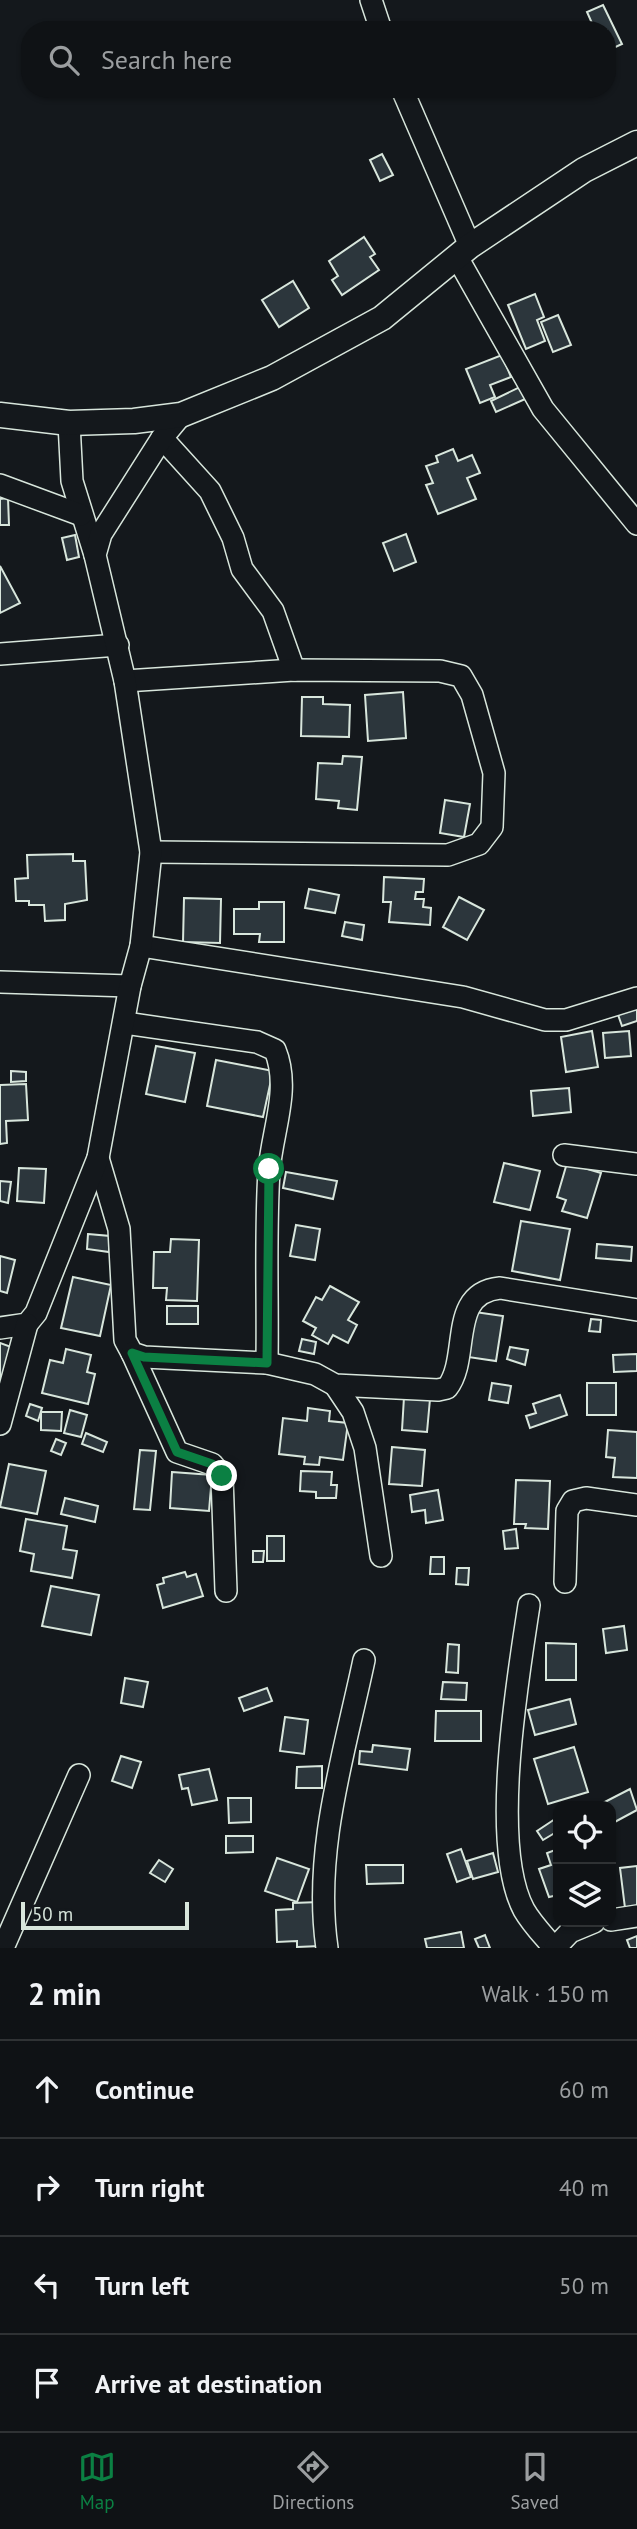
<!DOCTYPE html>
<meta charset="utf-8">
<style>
:root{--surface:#0f1215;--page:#1d2022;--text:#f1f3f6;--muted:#9b9ea0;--line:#2f3234;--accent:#0b8043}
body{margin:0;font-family:"PT Sans",sans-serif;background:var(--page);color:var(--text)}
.controls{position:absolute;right:21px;bottom:21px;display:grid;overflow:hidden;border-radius:14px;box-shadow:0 2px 5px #0004}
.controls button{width:63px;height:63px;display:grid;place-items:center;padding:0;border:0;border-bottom:2px solid var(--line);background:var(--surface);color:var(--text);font:35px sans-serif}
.scale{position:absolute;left:21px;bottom:18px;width:168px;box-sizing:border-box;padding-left:7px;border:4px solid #d8e6dc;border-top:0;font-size:19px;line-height:24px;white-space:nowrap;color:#d8e6dc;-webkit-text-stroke:5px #14181c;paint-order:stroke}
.stop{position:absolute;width:21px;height:21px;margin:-16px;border:5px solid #0b8043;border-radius:50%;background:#fff}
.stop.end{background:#0b8043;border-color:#fff;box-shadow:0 2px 7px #0008}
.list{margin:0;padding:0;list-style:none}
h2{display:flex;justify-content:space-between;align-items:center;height:91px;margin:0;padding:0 28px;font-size:30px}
h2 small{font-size:23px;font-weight:400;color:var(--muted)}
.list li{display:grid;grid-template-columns:46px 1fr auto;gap:21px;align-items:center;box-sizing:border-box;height:98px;padding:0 28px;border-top:2px solid var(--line)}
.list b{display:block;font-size:26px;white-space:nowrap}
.list em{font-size:23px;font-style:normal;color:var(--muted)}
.icon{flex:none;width:38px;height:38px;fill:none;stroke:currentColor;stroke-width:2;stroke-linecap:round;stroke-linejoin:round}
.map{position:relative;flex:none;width:637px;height:1948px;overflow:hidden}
.search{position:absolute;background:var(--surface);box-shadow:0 2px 5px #0004;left:21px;right:21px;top:21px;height:77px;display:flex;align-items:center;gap:18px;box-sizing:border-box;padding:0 24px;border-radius:28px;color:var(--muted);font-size:26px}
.sheet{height:483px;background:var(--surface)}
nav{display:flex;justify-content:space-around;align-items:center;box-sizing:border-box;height:98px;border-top:2px solid var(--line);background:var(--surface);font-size:19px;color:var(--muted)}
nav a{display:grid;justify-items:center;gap:4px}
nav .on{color:var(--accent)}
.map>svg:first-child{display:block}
.building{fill:#2c363c;stroke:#d8e6dc;stroke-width:2}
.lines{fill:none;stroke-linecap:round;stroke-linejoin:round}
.minor-casing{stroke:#d8e6dc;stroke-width:24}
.tertiary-casing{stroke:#d8e6dc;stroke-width:27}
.minor{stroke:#14181c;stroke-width:21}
.tertiary{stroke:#14181c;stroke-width:24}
.route{stroke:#0b8043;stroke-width:9}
</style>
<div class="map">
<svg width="637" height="1948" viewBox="0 0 637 1948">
<rect width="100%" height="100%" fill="#14181c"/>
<g class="building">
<polygon points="603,5 622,44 607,51 607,30 595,30 587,12"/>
<polygon points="382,154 393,175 380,181 370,160"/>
<polygon points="364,237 375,254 370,257 379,270 342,295 332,280 338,276 329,261"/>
<polygon points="293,281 309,308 279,327 262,300"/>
<polygon points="535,294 544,317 537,320 545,341 526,349 508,305"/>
<polygon points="558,315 571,345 553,352 541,322"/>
<polygon points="502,355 511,377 490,385 495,397 480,403 466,369"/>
<polygon points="526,384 532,396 496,412 491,401"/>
<polygon points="453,449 458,461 472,455 480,473 467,478 476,499 438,514 426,485 433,483 426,466 438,462 436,456"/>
<polygon points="8,498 9,525 0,525 0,499"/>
<polygon points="406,534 416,562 394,571 383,543"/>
<polygon points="75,535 79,557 67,560 62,538"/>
<polygon points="0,566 20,603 0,613"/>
<polygon points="403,692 406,738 368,741 365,695"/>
<polygon points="302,697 323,697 323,704 350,705 349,737 301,736"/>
<polygon points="343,756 362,757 357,810 338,808 339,801 316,799 318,763 342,764"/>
<polygon points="445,800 470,804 464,837 440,833"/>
<polygon points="73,854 73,861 85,861 87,900 65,904 65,920 45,921 44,905 29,905 29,901 16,901 15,879 28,878 27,855"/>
<polygon points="384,877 424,879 423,892 416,892 415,899 424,899 423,907 431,908 430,925 389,922 391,902 383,902"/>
<polygon points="309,889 339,895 335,913 305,908"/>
<polygon points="459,897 484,910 467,940 443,927"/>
<polygon points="184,898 221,899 220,943 183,942"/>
<polygon points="259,902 284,902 284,942 259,942 260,934 234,934 234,909 259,909"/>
<polygon points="345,922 364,925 362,940 342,936"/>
<polygon points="637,1002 637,1021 622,1026 616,1009"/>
<polygon points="592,1031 598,1067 566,1072 561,1037"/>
<polygon points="629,1031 631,1056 605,1058 603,1033"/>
<polygon points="156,1046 195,1053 185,1102 146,1094"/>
<polygon points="216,1060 273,1071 263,1117 207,1106"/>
<polygon points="11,1071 26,1072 26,1081 11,1082"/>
<polygon points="26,1084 28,1120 6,1121 7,1143 0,1144 0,1085"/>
<polygon points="569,1088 571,1112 533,1116 531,1091"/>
<polygon points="504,1163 540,1171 530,1210 494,1202"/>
<polygon points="567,1163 601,1173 587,1218 562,1211 566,1200 557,1197"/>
<polygon points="19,1168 46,1169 44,1203 17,1201"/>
<polygon points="286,1172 337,1181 333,1199 283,1188"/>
<polygon points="0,1181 11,1182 8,1203 0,1201"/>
<polygon points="521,1221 570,1229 560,1280 512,1271"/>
<polygon points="296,1225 320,1229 315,1260 290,1256"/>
<polygon points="88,1234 110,1236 109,1252 87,1249"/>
<polygon points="171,1239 199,1240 197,1301 166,1300 167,1288 153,1288 154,1252 170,1252"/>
<polygon points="597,1244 632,1247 631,1261 596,1258"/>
<polygon points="0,1256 15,1260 7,1293 0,1291"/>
<polygon points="73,1277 111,1285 100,1336 61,1328"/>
<polygon points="330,1286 359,1302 348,1320 357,1325 348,1343 333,1335 328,1344 312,1335 316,1328 303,1321 316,1297 322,1300"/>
<rect x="167" y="1306" width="31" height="18"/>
<polygon points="475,1312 503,1316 496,1361 468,1357"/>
<polygon points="591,1319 601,1320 600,1332 589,1331"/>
<polygon points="302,1339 316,1342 314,1354 299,1351"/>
<polygon points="0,1343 14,1348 2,1380 0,1379"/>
<polygon points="510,1347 528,1350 525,1365 507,1359"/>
<polygon points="66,1349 91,1355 87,1372 95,1374 88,1404 42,1393 50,1360 63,1363"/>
<polygon points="637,1354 637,1371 614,1372 613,1355"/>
<polygon points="492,1383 511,1386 508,1403 489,1400"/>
<rect x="587" y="1383" width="29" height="32"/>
<polygon points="560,1395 567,1415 530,1428 526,1416 536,1413 533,1404"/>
<polygon points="404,1397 430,1399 427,1432 402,1430"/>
<polygon points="30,1404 42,1408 38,1421 26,1416"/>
<polygon points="308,1408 330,1411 329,1421 348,1423 343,1460 320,1457 319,1465 304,1464 305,1457 279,1454 283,1418 307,1421"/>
<polygon points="70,1410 87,1415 81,1437 64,1433"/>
<polygon points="41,1412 62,1412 61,1431 41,1430"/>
<polygon points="608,1430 637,1432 637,1478 613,1477 615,1458 606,1457"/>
<polygon points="86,1433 107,1442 103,1452 82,1444"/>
<polygon points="56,1439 66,1443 61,1455 51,1451"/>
<polygon points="392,1447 425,1450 422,1486 389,1484"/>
<polygon points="140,1450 156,1451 150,1510 134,1509"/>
<polygon points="9,1464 46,1471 37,1514 0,1507"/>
<polygon points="301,1471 332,1472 331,1485 337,1485 336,1498 316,1498 316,1492 300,1491"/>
<polygon points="172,1472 212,1475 209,1511 170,1508"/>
<polygon points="516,1480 550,1481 548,1529 525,1528 526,1524 514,1524"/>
<polygon points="438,1490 443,1520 426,1523 425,1510 412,1512 410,1495"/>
<polygon points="65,1498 98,1506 95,1522 61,1514"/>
<polygon points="26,1519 67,1526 63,1549 77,1551 72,1578 31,1571 34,1554 20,1551"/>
<polygon points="516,1529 518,1548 505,1549 503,1531"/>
<rect x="267" y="1536" width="17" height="25"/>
<polygon points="253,1551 264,1551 263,1562 253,1562"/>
<polygon points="431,1557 444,1557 444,1574 430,1574"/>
<polygon points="457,1568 469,1568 468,1585 456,1584"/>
<polygon points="185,1572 187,1577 196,1574 203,1596 163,1608 157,1585 164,1583 163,1578"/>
<polygon points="51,1586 99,1595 91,1635 42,1626"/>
<polygon points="624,1626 627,1650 606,1653 603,1629"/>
<polygon points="546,1643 576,1644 576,1680 546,1680"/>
<polygon points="448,1644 459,1645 458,1673 446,1672"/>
<polygon points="125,1678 148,1682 143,1707 121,1703"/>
<polygon points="443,1682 467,1683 466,1700 441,1699"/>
<polygon points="267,1688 272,1701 244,1711 239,1698"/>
<polygon points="570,1699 576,1724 535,1735 528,1710"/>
<polygon points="436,1711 481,1711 481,1741 435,1741"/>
<polygon points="285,1717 308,1720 304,1754 280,1751"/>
<polygon points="373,1745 410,1749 407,1770 359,1764 360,1751 372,1752"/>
<polygon points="574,1747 588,1792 548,1804 534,1759"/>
<polygon points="121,1756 141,1762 132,1788 112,1781"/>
<polygon points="322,1766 322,1788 296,1788 297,1767"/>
<polygon points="209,1769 217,1800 192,1805 188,1788 182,1789 179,1775"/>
<polygon points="630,1789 637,1810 611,1824 611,1806 597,1806"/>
<polygon points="228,1798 251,1798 251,1822 229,1823"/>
<polygon points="558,1817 558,1831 543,1840 537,1831"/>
<polygon points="226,1836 253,1836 253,1852 226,1853"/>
<polygon points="461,1849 471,1877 457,1882 447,1854"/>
<polygon points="558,1849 558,1895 549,1897 539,1869 551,1865 547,1853"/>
<polygon points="493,1853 498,1872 473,1879 467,1861"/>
<polygon points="277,1858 309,1869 297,1902 265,1891"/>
<polygon points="159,1860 173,1869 165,1882 150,1873"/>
<polygon points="366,1865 403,1865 403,1883 367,1884"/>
<polygon points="637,1866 637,1906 625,1908 620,1868"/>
<polygon points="319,1902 320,1946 297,1947 297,1941 277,1942 276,1910 293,1909 293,1903"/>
<polygon points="461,1932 464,1948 427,1948 425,1939"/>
<polygon points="485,1935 490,1948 479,1948 475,1939"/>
<polygon points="637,1936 637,1948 630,1948 627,1940"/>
</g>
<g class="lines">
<defs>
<g id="minor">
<polyline points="371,0 381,30"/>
<polyline points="402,89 470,246"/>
<polyline points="457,257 543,409 637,524"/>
<polyline points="69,423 72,481 95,555"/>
<polyline points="162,438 210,491 233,538 242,569 273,611 294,670"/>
<polyline points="0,485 81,515"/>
<polyline points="0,654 118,645"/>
<polyline points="125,681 294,670 440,671 461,676 472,695 494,773 492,827 479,844 448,855 151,852"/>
<polyline points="141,946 463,997 545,1020 566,1020 637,998"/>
<polyline points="0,982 130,986"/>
<path d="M125 1023 257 1042 275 1050C291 1089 272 1131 269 1171 265 1235 268 1299 267 1363"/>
<polyline points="564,1155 637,1164"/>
<path d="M98 1158 119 1229 125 1340 132 1353 144 1357 267 1363 315 1374 335 1385 438 1390 447 1388C471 1358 447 1293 500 1288L637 1310"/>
<polyline points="0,1328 27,1324 36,1313 98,1158 130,986 141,946 151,852 125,681 95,555 101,534 162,438 181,415"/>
<polyline points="132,1353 177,1452 212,1464 222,1476 226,1591"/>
<polyline points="335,1385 353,1412 365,1448 381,1556"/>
<polyline points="0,1424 27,1324"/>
<polyline points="565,1582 567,1511 573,1501 586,1498 637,1505"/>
<path d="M529 1605C518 1678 489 1845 524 1910 532 1924 544 1936 554 1948"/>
<polyline points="611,1920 637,1916"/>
<polyline points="3,1948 79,1775"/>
<path d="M327 1948C313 1851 344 1755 364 1660"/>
<polyline points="555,1948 570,1932 594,1922"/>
</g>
<polyline id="tertiary" points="0,415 69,423 134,421 181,415 272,378 382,318 470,246 584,170 637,143"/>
</defs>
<use href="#minor" class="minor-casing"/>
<use href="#tertiary" class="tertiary-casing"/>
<use href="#minor" class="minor"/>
<use href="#tertiary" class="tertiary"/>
</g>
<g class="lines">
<polyline class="route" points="222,1476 212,1464 177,1452 132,1353 144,1357 267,1363 269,1169"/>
</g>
</svg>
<div class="controls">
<button><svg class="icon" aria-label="locate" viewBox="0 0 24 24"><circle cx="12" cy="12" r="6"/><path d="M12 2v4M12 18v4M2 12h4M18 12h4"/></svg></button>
<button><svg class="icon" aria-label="layers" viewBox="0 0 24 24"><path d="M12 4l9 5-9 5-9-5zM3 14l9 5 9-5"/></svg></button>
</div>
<div class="scale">50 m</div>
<div class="stop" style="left:269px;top:1169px"></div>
<div class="stop end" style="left:222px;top:1476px"></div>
<div class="search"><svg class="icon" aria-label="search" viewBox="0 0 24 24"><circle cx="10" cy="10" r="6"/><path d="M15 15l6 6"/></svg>Search here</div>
</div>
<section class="sheet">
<h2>2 min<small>Walk · 150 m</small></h2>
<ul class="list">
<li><svg class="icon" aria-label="ahead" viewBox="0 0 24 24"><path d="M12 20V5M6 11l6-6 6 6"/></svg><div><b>Continue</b></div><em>60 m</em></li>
<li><svg class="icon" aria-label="right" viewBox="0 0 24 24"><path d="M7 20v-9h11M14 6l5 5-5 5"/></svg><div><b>Turn right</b></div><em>40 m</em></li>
<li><svg class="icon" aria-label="left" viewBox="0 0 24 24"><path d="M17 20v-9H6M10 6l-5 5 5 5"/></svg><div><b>Turn left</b></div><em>50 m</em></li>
<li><svg class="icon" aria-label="arrive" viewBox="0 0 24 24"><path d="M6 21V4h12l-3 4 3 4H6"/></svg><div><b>Arrive at destination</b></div></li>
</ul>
</section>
<nav>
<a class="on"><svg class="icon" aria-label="map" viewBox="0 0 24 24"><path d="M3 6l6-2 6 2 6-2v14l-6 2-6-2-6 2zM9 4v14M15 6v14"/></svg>Map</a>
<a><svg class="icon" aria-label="directions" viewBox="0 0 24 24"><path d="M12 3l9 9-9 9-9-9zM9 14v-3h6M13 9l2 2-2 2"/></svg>Directions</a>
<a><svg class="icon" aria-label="saved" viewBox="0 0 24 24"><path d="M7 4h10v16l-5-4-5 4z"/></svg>Saved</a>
</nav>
